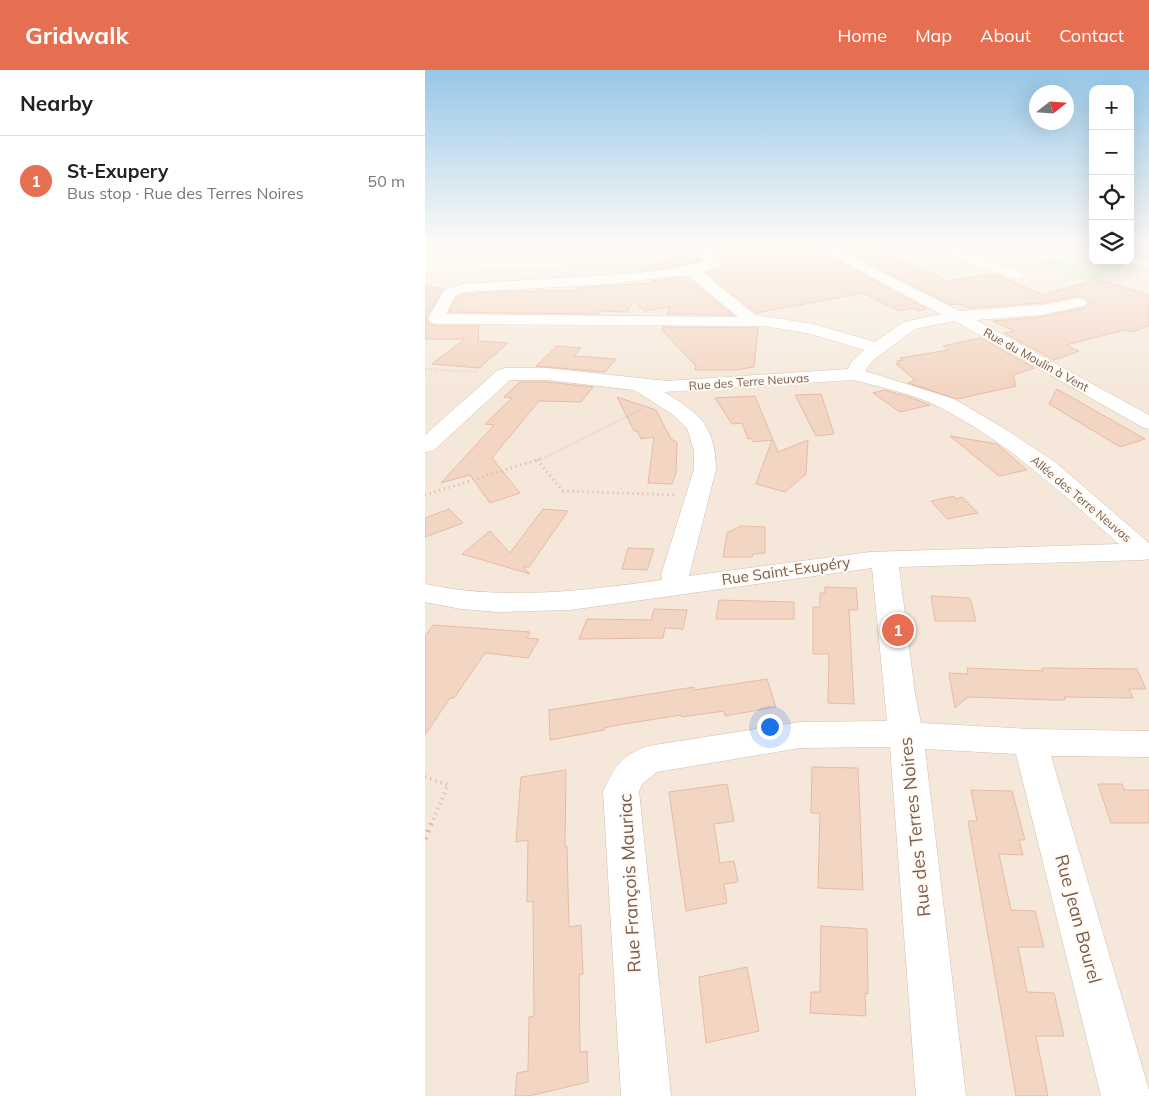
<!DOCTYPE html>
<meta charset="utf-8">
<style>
:root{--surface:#fff;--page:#f6f6f6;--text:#222;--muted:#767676;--line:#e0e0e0;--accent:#e76f51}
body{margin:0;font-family:Mulish,sans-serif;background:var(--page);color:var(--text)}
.controls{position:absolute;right:15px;top:15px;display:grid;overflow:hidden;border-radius:10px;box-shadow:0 5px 20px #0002}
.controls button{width:45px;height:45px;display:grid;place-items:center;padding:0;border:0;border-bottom:1px solid var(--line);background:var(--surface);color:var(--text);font:25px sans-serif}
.compass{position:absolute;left:604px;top:15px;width:45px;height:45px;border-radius:50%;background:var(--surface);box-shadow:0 5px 20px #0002;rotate:73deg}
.you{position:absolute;left:344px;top:656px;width:18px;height:18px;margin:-12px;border:4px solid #fff;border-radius:50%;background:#1a73e8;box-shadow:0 0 0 8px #1a73e833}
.badge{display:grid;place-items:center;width:32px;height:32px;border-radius:50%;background:var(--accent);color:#fff;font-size:16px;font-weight:700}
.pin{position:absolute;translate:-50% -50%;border:2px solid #fff;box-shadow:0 1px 5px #0006}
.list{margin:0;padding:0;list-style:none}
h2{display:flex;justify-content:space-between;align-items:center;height:65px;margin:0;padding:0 20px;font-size:21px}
h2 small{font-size:16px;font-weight:400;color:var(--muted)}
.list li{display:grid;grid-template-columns:32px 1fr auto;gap:15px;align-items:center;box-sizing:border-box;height:90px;padding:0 20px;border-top:1px solid var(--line)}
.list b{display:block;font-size:19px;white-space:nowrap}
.list p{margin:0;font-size:16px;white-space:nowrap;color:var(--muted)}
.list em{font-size:16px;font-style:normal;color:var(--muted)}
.icon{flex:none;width:28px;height:28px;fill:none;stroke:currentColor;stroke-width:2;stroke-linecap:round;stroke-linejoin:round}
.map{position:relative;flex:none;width:724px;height:1026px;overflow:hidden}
header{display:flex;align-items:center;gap:30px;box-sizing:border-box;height:70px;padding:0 25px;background:var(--accent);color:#fff}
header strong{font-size:24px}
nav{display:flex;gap:28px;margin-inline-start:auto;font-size:18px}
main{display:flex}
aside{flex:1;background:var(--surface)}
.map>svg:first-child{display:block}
.residential{fill:#f5e8da}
.green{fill:#d8ecc9}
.building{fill:#f3d5c3;stroke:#e6bba3}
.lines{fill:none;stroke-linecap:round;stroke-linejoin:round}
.minor-casing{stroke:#d1beb0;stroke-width:1}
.path-far3{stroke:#d9b8a5;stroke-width:2.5;stroke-dasharray:0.5 2.5;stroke-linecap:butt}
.path-far2{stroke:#d9b8a5;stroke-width:3;stroke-dasharray:1 4;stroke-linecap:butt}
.path-far1{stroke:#d9b8a5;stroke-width:4;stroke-dasharray:1 4.5;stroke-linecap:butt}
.path{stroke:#d9b8a5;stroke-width:5;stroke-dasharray:2 5.5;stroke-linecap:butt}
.minor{fill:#fff;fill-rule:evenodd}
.labels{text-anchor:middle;stroke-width:4;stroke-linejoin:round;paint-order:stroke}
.far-street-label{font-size:12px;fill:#7a5c4d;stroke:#fffaf3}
.street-label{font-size:15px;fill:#7a5c4d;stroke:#fffaf3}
.near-street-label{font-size:18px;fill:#7a5c4d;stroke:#fffaf3}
</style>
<header>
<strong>Gridwalk</strong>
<nav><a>Home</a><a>Map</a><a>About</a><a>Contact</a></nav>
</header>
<main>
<aside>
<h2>Nearby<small></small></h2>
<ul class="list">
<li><span class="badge">1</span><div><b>St-Exupery</b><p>Bus stop · Rue des Terres Noires</p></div><em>50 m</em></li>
</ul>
</aside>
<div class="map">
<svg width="724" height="1026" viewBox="0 0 724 1026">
<rect width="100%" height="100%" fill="#fdf6ec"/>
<polygon class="residential" points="220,174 668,174 668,191 705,191 705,174 724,177 724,1026 0,1026 0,203 223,191"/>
<polygon class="green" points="628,188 685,206 662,212 604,194"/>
<g class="building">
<polygon points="286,174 382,174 502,239 493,241 488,238 474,241 438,223 331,243 281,203 295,198 298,194 291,183 282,176"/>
<polygon points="406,174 441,174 522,211 570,204 618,225 672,209 724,225 724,256 707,262 699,260 641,275 654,281 629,290 579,263 589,261 568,251 616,247 659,238 664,233 660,228 654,226 616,233 544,238 534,234 526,235"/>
<polygon points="265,179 277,190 249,197 216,201 220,200 216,197 245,191 237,184"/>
<polygon points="262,207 308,245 242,244 245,237 219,241 209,230 202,242 174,241 173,244 24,242 31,227 39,224 50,225 51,223 77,222 153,220 153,218 229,213 227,211"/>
<polygon points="0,215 18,219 1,248 4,254 11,256 54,256 53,271 83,273 54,298 7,294 40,269 0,269"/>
<polygon points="238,257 333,258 329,297 310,300 270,300 271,296 237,260"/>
<polygon points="556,268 609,298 588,305 591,316 532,329 483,313 490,310 471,294 475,293 472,291 478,290 475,288 524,280 518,276"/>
<polygon points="132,276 156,278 149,286 191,289 180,302 111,296"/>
<polygon points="95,312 122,312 168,317 156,332 114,331 67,388 95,423 65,433 45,405 16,413 69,355 60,354 87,328 79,327"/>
<polygon points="632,319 720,369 695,377 624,334"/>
<polygon points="459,320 484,327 505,335 475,342 448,323"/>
<polygon points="396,324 409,364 391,366 370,325"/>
<polygon points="330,326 353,382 383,370 381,404 360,422 331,414 347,370 328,372 326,368 323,369 317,353 307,354 290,328"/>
<polygon points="192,327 231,340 246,369 252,372 251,403 247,414 223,413 229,367 216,369 212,361 209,361"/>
<polygon points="525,366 572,374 602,400 574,406"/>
<polygon points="529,426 531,429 537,427 553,443 522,449 506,431"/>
<polygon points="24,439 38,453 0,467 0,448"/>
<polygon points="118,439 143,441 104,497 98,497 105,504 37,484 65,461 85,483"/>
<polygon points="316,456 340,457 340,483 328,484 327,487 298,487 302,463"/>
<polygon points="203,478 229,479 222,500 197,499"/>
<polygon points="400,517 431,518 433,540 424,540 429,634 403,633 404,584 388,584 388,537 395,537 395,523 400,523"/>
<polygon points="506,526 545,528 551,551 510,551"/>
<polygon points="294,530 369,532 369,549 291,549"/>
<polygon points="229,539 262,540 258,559 240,558 238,568 154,569 162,549 226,550"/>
<polygon points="8,555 105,562 102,568 114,569 103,588 60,583 29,628 25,628 0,665 0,566"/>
<polygon points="542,598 618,601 617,598 712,599 721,619 704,619 708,628 639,627 640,630 630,630 543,627 530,638 524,603 543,604"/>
<polygon points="342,609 351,637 300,646 299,641 257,647 256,645 193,655 179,658 179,660 125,670 124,640 269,617 269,620"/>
<polygon points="387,697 433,698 438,820 393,818 395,743 386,743"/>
<polygon points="141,700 140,777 142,776 144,857 156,855 158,904 154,905 155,982 162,981 163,1012 104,1026 90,1026 92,1003 103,1001 104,947 109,946 108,831 102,832 103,770 91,772 96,707"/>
<polygon points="302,714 309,751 289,754 295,793 309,791 313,812 299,814 302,833 261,841 244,722"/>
<polygon points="673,714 697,714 699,720 724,720 724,753 686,753"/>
<polygon points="546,720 587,721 600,770 594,770 598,785 574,784 586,840 610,841 619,877 593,877 602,922 629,923 639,966 611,966 623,1026 591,1026 543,751 552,751"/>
<polygon points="396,856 442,859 443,924 440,923 441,946 385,943 386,922 395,922"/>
<polygon points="322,897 334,961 281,973 274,907"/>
</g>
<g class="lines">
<defs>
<g id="minor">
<path d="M262 174C277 174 288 179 296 193L294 196 277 202 330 245 388 254 450 272 479 252 516 244 384 174H401L534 241 616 235 654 228 659 230 662 233 659 236 616 245 551 250 724 345V359L717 357 530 251 490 259 447 291 440 301 529 329 580 359 630 392 724 473V489L718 490 474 497 490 624 496 653 605 659 724 661V687L626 686 724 1020V1026H676L591 684 500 679 541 1026H491L465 677H462L375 678 232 702 218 713 214 721 246 1026H196L178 721C190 697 196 685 223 676L375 652 462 651 447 498 145 540 72 542 36 539 0 532V514C81 531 156 521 237 510L236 505 269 399V381L262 358 247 344 209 320 122 310H85L8 381 0 382V365L73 300 80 298H122L242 311 423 299 427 291 439 280 386 264 339 256 11 254 5 252 3 249 19 220 37 214 213 203 249 199 281 191ZM263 205 313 247 21 244 30 226 39 222 171 215ZM429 310C458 318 490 324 516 338 584 373 638 424 694 474L445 482 264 506 291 399C290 355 275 344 239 322Z"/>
<polygon points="501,174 520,174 597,202 599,205 597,208 587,208 502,177"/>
<polygon points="646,174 668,175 668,183 647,177"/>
<polygon points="705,185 724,190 724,198 700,192 705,191"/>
</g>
</defs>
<use href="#minor" class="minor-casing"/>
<g class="path-far3">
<polyline points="0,299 52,302"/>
<polyline points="114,389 124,386 217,339"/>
</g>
<g class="path-far2">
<polyline points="112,390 138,421 249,425"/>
<polyline points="0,425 118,388"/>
</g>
<polyline class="path-far1" points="0,707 23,715 6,755"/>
<polyline class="path" points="0,769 6,754"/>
<use href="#minor" class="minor"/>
</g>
<linearGradient id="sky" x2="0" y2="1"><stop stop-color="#97c7e8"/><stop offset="0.55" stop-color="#fefbf6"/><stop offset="1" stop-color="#fefbf6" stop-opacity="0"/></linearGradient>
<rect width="724" height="318" fill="url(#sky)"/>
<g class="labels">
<g class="far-street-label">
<text transform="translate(611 290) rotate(29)" y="4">Rue du Moulin à Vent</text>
<text transform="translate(324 312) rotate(-4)" y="4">Rue des Terre Neuvas</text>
<text transform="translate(656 429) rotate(40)" y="4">Allée des Terre Neuvas</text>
</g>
<g class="street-label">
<text transform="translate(361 501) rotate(-8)" y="5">Rue Saint-Exupéry</text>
</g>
<g class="near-street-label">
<text transform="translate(490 757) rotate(-96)" y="6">Rue des Terres Noires</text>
<text transform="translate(205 813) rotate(-93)" y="6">Rue François Mauriac</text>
<text transform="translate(653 849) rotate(75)" y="6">Rue Jean Bourel</text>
</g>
</g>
</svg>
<div class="controls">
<button>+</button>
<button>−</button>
<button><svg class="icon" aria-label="locate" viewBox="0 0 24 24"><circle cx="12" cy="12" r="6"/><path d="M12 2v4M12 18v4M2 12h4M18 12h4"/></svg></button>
<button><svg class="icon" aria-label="layers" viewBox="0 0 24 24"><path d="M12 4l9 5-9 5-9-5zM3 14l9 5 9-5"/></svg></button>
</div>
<svg class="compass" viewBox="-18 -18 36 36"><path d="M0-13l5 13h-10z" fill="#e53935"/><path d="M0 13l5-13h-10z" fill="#767676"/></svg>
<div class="you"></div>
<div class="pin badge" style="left:473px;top:560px">1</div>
</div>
</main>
